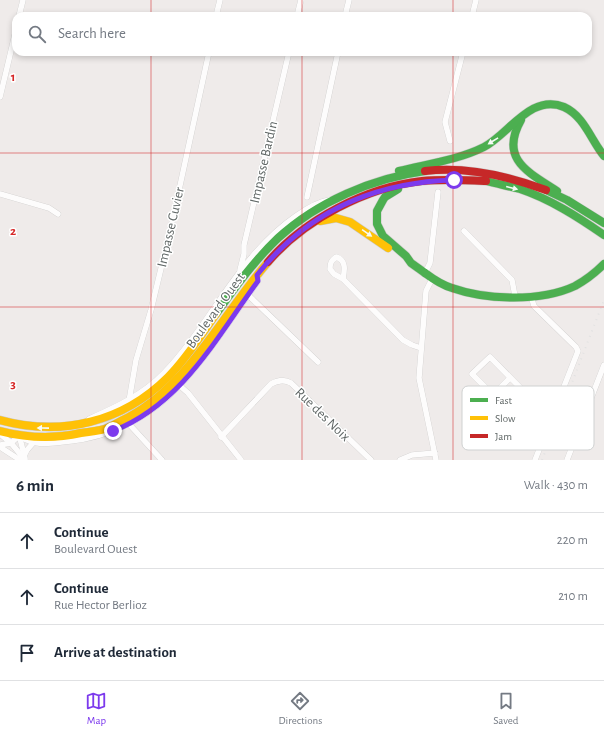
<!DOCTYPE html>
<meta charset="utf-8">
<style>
:root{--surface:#fff;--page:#f6f6f7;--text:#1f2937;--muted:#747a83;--line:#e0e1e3;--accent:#7c3aed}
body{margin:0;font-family:"Alegreya Sans",sans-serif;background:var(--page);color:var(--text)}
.stop{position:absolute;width:12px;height:12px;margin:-9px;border:3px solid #7c3aed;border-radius:50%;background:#fff}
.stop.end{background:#7c3aed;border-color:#fff;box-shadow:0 1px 4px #0008}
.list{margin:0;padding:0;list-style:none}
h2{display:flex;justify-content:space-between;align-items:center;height:52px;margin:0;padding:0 16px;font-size:17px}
h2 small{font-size:13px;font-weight:400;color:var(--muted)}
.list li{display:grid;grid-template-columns:26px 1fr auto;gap:12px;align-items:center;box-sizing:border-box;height:56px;padding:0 16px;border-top:1px solid var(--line)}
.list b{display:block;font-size:15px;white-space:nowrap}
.list p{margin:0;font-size:13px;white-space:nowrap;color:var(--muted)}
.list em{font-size:13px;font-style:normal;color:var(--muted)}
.icon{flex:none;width:22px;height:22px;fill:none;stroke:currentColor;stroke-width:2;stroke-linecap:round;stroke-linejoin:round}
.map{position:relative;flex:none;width:604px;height:460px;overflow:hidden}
.search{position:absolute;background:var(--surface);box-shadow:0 2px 6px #0003;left:12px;right:12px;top:12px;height:44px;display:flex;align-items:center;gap:10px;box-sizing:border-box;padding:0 14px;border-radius:12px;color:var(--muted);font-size:15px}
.sheet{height:220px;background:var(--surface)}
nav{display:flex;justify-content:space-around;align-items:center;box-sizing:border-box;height:56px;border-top:1px solid var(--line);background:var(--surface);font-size:11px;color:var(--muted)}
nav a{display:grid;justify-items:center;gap:2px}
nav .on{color:var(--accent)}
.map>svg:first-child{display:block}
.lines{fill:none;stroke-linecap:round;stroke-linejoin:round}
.street-casing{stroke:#cac9c8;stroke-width:6}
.fast-casing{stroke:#c9c9c8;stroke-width:9}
.slow-casing{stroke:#c9c9c8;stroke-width:9}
.jam-casing{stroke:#c9c9c8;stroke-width:9}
.street{stroke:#fdfcfc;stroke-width:5.5}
.fast{stroke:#4caf50;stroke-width:8}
.slow{stroke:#ffc107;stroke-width:8}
.jam{stroke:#c62828;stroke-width:8}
.rail{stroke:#e2e2e2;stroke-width:2;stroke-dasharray:1 5;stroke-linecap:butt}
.oneway{fill:#f6fbf6}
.route{stroke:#7c3aed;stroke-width:5}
.grid{fill:none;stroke:#d62828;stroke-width:1;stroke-opacity:0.55}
.labels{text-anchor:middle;stroke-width:3;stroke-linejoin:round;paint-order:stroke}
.street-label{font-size:14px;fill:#606766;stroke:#fff}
.key{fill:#fff;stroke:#cfd1d1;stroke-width:1}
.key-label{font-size:11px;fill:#606766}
.grid-label{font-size:13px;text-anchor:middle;font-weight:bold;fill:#d62828;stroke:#fff;stroke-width:3;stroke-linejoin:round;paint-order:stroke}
</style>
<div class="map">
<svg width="604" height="460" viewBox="0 0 604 460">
<rect width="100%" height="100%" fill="#efebea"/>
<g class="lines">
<defs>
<g id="street">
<polyline points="19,16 23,0"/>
<polyline points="216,16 220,0"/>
<polyline points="297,16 301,0"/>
<polyline points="345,16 349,0"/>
<polyline points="472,16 476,0"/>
<polyline points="0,97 16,30"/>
<polyline points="450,141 445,122 463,52"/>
<polyline points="0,194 49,208 58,214"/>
<polyline points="307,197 338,52"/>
<polyline points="464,231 512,280 515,296"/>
<polyline points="240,270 244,254 244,245 289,52"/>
<polyline points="425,273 430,263 438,192"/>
<path d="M343 279C345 269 346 260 336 257 331 261 330 263 330 269L334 274 343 279 403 340 412 345 421 348"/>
<polyline points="432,279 426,291 419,378 436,460"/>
<polyline points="248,295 318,362"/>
<polyline points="531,296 534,306 576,347 578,351 535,460"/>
<polyline points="510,378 493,395 472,374 490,357 551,419"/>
<polyline points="180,386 188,393 241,460"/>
<polyline points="129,401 136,360 151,310 171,227 209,52"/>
<path d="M89 419C116 407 143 395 164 373 211 324 238 256 296 216 306 209 317 202 329 200"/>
<polyline points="129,424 162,460"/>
<polyline points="0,434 11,443 25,460"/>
<polyline points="19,435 25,458"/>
<path d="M21 437C36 447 53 443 71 441 169 429 206 352 258 281L257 275"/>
<path d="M221 437 271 384C278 380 284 379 291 383L371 460"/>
<polyline points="0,445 11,443 19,436"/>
<polyline points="0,447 20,460"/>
<polyline points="24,456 27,450 33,443"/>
<polyline points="400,460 412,455 435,453"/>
<polyline points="567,460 604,365"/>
</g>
<g id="fast">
<path d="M521 120C499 159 528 172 557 191"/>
<path d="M399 171C427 164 458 160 484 147 509 134 531 93 564 107 584 116 591 140 604 156"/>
<path d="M486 181C497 184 509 186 520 189 550 199 578 217 604 235"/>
<polyline points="398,189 385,197 383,200 377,211 377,224 383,236 406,256 411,263 425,273"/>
<polyline points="546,190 567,200 604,223"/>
<path d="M425 273C433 279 442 285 452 288 486 300 541 302 575 286 586 280 595 273 604 264"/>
<path d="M216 314C235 287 254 261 278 238 317 202 373 178 425 171"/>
</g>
<g id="slow">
<polyline points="320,221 336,218 350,222 388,248"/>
<path d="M0 420C62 437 123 422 168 377 187 358 201 335 216 314"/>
<path d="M0 431C27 438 54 439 81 433 89 432 97 431 105 429 110 427 116 424 121 421 186 391 222 315 268 262"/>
</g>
<g id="jam">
<path d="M425 171C466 166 508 176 546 190"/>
<path d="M268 262C304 220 366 187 422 181 444 179 464 180 486 181"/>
</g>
</defs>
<use href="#street" class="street-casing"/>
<use href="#fast" class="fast-casing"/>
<use href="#slow" class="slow-casing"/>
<use href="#jam" class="jam-casing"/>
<use href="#street" class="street"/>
<use href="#fast" class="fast"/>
<use href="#slow" class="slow"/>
<use href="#jam" class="jam"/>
<polyline class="rail" points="542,460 604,300"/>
</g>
<defs><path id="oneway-solid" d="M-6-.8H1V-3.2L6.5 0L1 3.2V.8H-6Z"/></defs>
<g class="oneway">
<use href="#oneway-solid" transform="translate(493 141) rotate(148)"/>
<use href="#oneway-solid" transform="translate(512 188) rotate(14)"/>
<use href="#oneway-solid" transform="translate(367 233) rotate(35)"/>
<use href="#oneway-solid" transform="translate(43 428) rotate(-179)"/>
</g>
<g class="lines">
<path class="route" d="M113 431C182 404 216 338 258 281L257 275C307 212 375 182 454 180"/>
</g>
<path class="grid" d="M151 0V16M302 0V16M453 0V16M151 52V460M302 52V460M453 52V460M0 153H604M0 307H604"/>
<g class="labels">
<g class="street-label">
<text transform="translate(263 162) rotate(-77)" y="5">Impasse Bardin</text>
<text transform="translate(170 227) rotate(-77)" y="5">Impasse Cuvier</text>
<text transform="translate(215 310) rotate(-54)" y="5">Boulevard Ouest</text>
<text transform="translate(323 414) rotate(44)" y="5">Rue des Noix</text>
</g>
</g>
<rect x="462" y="386" width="132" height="64" rx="6" class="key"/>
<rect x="470" y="398" width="18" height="4" fill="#4caf50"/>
<rect x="470" y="416" width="18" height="4" fill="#ffc107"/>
<rect x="470" y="434" width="18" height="4" fill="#c62828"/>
<g class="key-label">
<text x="495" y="404">Fast</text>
<text x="495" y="422">Slow</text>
<text x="495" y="440">Jam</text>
</g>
<g class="grid-label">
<text x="13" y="81">1</text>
<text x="13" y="235">2</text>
<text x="13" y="388">3</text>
</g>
</svg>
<div class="stop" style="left:454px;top:180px"></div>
<div class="stop end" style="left:113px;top:431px"></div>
<div class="search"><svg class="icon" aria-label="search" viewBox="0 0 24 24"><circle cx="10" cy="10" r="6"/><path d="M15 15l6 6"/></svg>Search here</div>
</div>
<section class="sheet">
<h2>6 min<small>Walk · 430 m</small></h2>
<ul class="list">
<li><svg class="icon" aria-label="ahead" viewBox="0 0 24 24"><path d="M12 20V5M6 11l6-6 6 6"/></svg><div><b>Continue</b><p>Boulevard Ouest</p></div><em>220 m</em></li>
<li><svg class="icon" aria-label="ahead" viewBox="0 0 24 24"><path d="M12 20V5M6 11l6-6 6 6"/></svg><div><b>Continue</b><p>Rue Hector Berlioz</p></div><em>210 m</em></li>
<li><svg class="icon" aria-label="arrive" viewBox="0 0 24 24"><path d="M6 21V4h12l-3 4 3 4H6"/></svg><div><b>Arrive at destination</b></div></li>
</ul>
</section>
<nav>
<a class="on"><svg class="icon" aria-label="map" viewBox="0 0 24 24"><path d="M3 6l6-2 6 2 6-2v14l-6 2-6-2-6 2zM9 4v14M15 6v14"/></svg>Map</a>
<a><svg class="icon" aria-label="directions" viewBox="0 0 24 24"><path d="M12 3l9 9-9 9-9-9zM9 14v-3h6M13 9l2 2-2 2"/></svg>Directions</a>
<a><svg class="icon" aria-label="saved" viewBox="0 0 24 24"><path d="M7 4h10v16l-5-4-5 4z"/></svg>Saved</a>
</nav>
